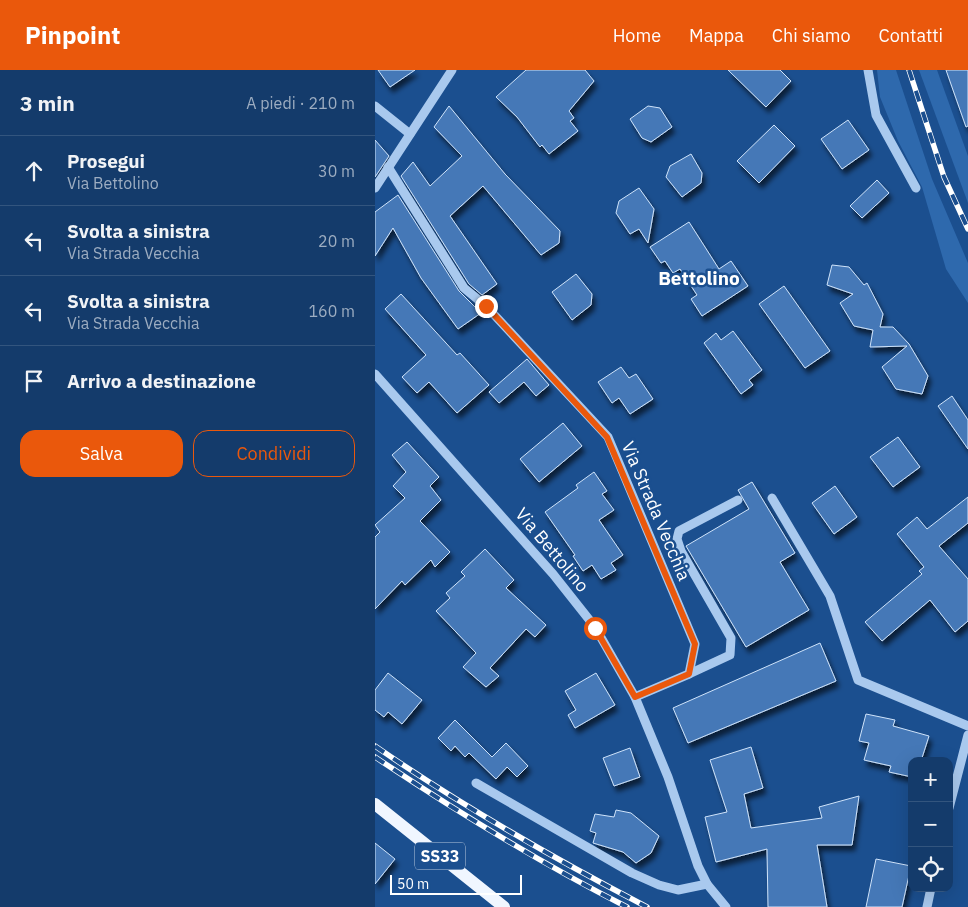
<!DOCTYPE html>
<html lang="it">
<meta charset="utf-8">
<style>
:root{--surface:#143b6b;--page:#214673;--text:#f1f3f6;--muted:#9dadc1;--line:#33557e;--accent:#ea580c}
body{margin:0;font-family:"IBM Plex Sans",sans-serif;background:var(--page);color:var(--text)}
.controls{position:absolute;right:15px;bottom:15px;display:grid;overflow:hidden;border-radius:10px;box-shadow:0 5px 20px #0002}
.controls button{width:45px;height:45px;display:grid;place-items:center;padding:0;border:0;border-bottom:1px solid var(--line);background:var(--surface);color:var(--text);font:25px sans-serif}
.scale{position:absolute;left:15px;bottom:12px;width:132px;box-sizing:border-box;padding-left:5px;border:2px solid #fff;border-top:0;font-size:14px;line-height:18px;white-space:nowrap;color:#fff;-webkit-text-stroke:4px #1b4f8f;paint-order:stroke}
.stop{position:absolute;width:15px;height:15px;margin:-11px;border:4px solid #ea580c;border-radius:50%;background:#fff}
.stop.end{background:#ea580c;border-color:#fff;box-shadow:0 1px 5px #0008}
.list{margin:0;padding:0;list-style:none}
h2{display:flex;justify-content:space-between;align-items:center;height:65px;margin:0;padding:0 20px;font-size:21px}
h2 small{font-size:16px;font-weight:400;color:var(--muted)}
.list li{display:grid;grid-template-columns:32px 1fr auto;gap:15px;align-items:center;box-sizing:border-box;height:70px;padding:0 20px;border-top:1px solid var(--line)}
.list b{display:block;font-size:19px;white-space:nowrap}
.list p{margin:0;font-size:16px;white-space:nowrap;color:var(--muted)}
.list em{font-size:16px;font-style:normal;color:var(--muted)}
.actions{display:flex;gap:10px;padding:15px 20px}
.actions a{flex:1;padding:11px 0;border:1px solid var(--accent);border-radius:15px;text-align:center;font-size:18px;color:var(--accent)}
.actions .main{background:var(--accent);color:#fff}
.icon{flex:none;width:28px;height:28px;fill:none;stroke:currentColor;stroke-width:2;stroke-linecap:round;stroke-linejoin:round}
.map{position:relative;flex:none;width:593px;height:837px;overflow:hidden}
header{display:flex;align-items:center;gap:30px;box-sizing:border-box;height:70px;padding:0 25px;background:var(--accent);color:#fff}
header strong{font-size:24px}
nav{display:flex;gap:28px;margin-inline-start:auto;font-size:18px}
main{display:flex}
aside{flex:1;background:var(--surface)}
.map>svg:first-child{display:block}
.green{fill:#2e69ad}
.building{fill:#4478b7;stroke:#cfe3fa;filter:url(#shadow)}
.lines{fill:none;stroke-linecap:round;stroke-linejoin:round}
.minor{stroke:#a9c9ee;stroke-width:9}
.major{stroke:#f0f6ff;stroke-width:12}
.rail-casing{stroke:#fff;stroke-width:5.5}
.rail{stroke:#1b4f8f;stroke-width:4;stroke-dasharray:11;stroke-linecap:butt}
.route{stroke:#ea580c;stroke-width:6}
.labels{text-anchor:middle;stroke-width:5;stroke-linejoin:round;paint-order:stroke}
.shield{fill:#1b4f8f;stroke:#bbcadd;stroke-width:1}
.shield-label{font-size:16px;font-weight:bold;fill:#fff}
.street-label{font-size:18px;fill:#fff;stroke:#1b4f8f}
.neighbourhood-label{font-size:19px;font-weight:bold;fill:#fff;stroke:#1b4f8f}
</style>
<header>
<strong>Pinpoint</strong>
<nav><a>Home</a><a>Mappa</a><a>Chi siamo</a><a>Contatti</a></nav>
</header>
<main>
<aside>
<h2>3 min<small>A piedi · 210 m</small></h2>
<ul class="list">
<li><svg class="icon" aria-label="ahead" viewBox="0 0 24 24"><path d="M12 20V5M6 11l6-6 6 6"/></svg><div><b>Prosegui</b><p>Via Bettolino</p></div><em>30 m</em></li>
<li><svg class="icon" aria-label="left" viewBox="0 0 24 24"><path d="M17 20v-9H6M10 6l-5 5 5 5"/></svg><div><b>Svolta a sinistra</b><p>Via Strada Vecchia</p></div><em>20 m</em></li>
<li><svg class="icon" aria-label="left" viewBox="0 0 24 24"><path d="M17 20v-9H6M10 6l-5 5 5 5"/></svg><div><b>Svolta a sinistra</b><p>Via Strada Vecchia</p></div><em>160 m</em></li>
<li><svg class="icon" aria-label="arrive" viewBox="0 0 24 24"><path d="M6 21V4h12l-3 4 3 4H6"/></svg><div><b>Arrivo a destinazione</b></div></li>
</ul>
<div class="actions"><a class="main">Salva</a><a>Condividi</a></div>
</aside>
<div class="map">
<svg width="593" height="837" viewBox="0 0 593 837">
<defs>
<filter id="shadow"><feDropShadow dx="3" dy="5.5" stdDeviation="2.5" flood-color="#0009"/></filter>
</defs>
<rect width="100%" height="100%" fill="#1b4f8f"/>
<g class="green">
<polygon points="502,0 521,0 557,109 593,193 593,233 571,199 547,117 523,71 505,27"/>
<polygon points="544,0 562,0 593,86 593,133"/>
</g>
<g class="building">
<polygon points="3,0 40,0 15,17"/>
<polygon points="151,0 210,0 219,11 194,41 199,48 195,51 203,61 174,84 167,75 165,77 142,47 121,27"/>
<polygon points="353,0 405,0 416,11 391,37"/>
<polygon points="571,0 593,0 593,56 591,57"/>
<polygon points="74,36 130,104 185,161 184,173 166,185 108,116 75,146 122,214 107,225 94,214 26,106 38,92 55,116 87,86 59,57"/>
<polygon points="273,36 285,38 297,57 276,72 267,68 255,49"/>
<polygon points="473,50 494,80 467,99 446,69"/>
<polygon points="399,55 420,76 384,113 362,91"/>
<polygon points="0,70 14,86 0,107"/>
<polygon points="316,84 327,103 326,113 307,127 291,107 295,96"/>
<polygon points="502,110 514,123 487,148 475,136"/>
<polygon points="264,118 279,139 273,173 264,159 255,164 241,143 244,131"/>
<polygon points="23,125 84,221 106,243 83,259 46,208 18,158 0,186 0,142"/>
<polygon points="314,152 344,199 356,191 373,216 327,246 316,229 322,225 305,199 298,203 290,191 286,193 275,177"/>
<polygon points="457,195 474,197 489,215 492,213 508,244 505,257 518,257 534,274 553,306 547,324 521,319 507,297 532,276 495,277 498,260 479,256 465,233 478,224 452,215"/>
<polygon points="201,204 217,224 216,235 197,250 177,222"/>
<polygon points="409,216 455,281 430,298 384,234"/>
<polygon points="26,224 82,285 85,283 114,315 82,343 54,312 42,323 27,307 51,285 10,239"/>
<polygon points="358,261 387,300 374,310 378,315 366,324 329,273 341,263 346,270"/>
<polygon points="152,289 174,315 161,326 149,312 124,333 114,322"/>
<polygon points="246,297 254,308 261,304 278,329 255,344 244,328 237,333 223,312"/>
<polygon points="577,326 593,350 593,379 563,336"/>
<polygon points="188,353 207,376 164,412 145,389"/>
<polygon points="523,367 545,397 518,417 495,387"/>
<polygon points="32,372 64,407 55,416 66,430 45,451 75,482 60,497 56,490 30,515 27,511 0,539 0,467 5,462 0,455 30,428 18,416 31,402 17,385"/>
<polygon points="219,402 232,421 227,424 239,440 224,450 248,485 236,493 241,500 226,509 217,495 208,501 198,486 200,485 170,442 203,418 201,415"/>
<polygon points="377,412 420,483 405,492 434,540 371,577 311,476 374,439 363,420"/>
<polygon points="460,416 482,447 459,464 437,433"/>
<polygon points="593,427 593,453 564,476 593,509 593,551 580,562 555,530 507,571 490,552 547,504 544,501 549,497 522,464 542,447 552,459"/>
<polygon points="110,479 139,510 131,518 171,555 160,567 151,559 115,598 124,606 111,617 88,597 101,583 61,541 75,528 71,523 90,506 86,502"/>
<polygon points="445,573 461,611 313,673 298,638"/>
<polygon points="13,603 47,630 27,654 13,642 9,647 0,640 0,620"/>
<polygon points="221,603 240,635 200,658 193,645 201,640 190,621"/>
<polygon points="491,644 520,650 518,656 554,666 546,691 537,691 537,707 514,702 516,696 489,690 494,673 484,671"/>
<polygon points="80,650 117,687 131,673 153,696 142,707 132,697 121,709 94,683 90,687 80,676 76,681 63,668"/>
<polygon points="376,677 388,718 369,724 376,758 447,748 444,737 484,726 477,775 442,775 452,837 393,837 392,779 341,792 330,747 352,742 335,690"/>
<polygon points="255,678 265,707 239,716 228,688"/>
<polygon points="241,740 256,743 284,766 276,783 261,793 248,782 218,773 221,763 215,761 220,744 239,747"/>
<polygon points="0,773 20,789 0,814"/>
<polygon points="501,789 536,796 527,837 491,837"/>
</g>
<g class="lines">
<g class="minor">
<polyline points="493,0 501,45 541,118"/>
<polyline points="0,36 35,64"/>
<polyline points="13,97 89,218 111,236 233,367 320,574 314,604 260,627"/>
<polyline points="0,118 77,0"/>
<polyline points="0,304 178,504 220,557 260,627 293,707 323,796 332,814 351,837"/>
<polyline points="397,428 455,526 483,610 593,656"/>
<polyline points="314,604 355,585 356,568 306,481 302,469 304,461 363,430"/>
<polyline points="101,713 257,803 284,815 303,820 332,814"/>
<polyline points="574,738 593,665"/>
<polyline points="552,837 556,818"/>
</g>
<polyline class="major" points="0,734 129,837"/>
<defs>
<g id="rail">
<polyline points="534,0 569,107 593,159"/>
<path d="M0 676C87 736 178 788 272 837"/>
<path d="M0 687C81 741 165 793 252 837"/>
</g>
</defs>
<use href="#rail" class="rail-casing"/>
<use href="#rail" class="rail"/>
</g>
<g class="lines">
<polyline class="route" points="111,236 232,367 320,574 314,604 260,627 220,558"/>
</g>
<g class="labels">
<rect class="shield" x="40" y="772.5" width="50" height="27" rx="4"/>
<g class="shield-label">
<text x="65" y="792">SS33</text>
</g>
<g class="street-label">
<text transform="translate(281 441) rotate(67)" y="6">Via Strada Vecchia</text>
<text transform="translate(177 480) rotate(50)" y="6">Via Bettolino</text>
</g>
<g class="neighbourhood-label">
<text x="324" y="215">Bettolino</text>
</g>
</g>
</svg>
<div class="controls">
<button>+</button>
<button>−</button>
<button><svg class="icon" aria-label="locate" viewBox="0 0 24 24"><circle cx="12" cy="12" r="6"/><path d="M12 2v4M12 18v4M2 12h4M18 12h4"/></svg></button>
</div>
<div class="scale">50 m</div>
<div class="stop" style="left:220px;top:558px"></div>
<div class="stop end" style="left:111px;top:236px"></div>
</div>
</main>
